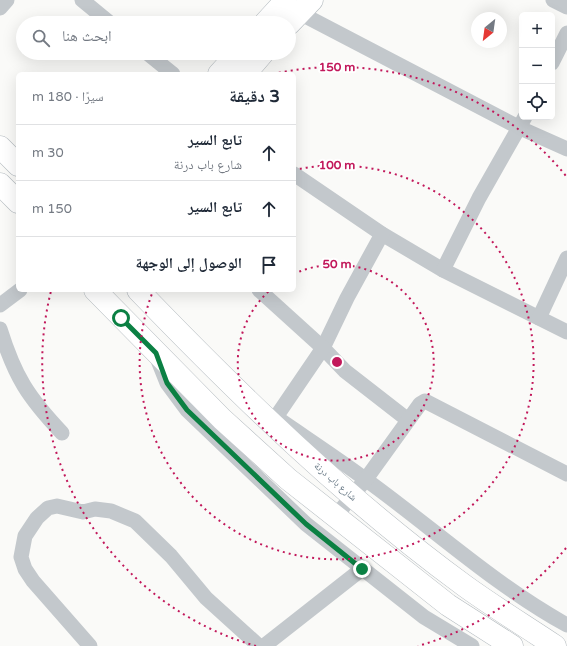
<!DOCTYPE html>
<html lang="ar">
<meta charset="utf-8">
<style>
:root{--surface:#fff;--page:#f6f6f7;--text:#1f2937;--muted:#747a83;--line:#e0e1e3}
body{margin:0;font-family:"Varela Round","Noto Naskh Arabic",sans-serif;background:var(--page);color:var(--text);direction:rtl}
.controls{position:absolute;right:12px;top:12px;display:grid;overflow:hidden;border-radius:6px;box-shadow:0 4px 16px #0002}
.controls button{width:36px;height:36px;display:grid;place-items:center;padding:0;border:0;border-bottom:1px solid var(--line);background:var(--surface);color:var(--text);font:20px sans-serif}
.compass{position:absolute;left:471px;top:12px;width:36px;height:36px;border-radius:50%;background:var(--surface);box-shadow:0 4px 16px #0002;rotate:209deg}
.stop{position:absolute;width:12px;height:12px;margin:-9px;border:3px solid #0b8043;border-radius:50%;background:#fff}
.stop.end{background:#0b8043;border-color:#fff;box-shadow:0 1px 4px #0008}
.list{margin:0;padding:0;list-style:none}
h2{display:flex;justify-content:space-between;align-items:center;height:52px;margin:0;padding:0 16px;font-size:17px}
h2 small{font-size:13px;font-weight:400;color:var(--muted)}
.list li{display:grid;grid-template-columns:26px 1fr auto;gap:12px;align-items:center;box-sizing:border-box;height:56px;padding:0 16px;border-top:1px solid var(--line)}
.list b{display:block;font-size:15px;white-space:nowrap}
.list p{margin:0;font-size:13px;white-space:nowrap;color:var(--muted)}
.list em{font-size:13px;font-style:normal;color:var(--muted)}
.icon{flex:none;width:22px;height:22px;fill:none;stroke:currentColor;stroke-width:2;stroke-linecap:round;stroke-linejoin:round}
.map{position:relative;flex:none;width:567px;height:646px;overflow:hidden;direction:ltr}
.search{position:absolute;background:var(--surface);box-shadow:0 4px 16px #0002;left:16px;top:16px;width:280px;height:44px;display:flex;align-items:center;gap:10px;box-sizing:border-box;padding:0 14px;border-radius:22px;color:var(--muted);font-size:15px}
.panel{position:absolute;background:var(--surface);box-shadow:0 4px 16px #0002;left:16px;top:72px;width:280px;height:220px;border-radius:6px;direction:rtl}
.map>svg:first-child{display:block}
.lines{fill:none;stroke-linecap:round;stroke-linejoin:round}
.secondary-casing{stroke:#b3babf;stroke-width:23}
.street{stroke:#c3c8cc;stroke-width:15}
.secondary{stroke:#fff;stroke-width:22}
.route{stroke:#0b8043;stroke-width:5}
.ring{fill:none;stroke:#c2185b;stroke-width:2;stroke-dasharray:2 4}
.labels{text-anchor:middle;stroke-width:4;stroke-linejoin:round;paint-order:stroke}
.street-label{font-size:10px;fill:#657683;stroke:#fff}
.centre{fill:#c2185b;stroke:#fff;stroke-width:2}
.ring-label{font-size:12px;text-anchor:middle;font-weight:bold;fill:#c2185b;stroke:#fff;stroke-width:4;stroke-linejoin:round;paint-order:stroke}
</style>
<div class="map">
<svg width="567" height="646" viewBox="0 0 567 646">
<rect width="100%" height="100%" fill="#fafaf8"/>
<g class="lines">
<defs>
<g id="secondary">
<polyline points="265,23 286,0"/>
<polyline points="289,24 312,0"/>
<polyline points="219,74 238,53"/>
<polyline points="245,74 263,53"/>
<polyline points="0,147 18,165"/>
<polyline points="0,184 18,202"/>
<polyline points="95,290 222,419 288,479 448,605 512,646"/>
<path d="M138 290C240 396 346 499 465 586 494 607 525 626 555 646"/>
</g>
</defs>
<use href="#secondary" class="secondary-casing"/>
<g class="street">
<polyline points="82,0 110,23"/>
<polyline points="553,0 567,7"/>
<polyline points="0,8 7,0"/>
<polyline points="292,9 520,128 567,149"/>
<polyline points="147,53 173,74"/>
<polyline points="552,63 567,33"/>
<polyline points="294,174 382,234 443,270 567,332"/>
<polyline points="382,234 347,298 323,348 345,371 408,420"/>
<polyline points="443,270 479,198 525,117"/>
<polyline points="259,290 323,348 276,417"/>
<polyline points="0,305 20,290"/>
<polyline points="539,318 567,258"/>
<path d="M0 329C15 377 28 397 62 433"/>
<polyline points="157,358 167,383 187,410 306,524 424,617 472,646"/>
<path d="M280 420C309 440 338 459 365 479 433 528 493 584 567 625"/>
<polyline points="335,517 366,479 420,404 425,401 567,474"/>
<polyline points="90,646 33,581 25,569 21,557 25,536 37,518 48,508 57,506 83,512 95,509 111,511 135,521 171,556 206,598 259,646"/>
<polyline points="264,646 362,569"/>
</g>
<use href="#secondary" class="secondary"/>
</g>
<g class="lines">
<polyline class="route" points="121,318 156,353 167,383 187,410 306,524 362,569"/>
</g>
<g class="ring">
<path d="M294 274A98 98 0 1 1 270 290"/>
<path d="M294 170A197 197 0 1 1 153 291"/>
<path d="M566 548A295 295 0 0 1 418 646M256 646A295 295 0 0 1 51 291M273 74A295 295 0 0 1 566 176"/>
</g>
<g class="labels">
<g class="street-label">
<text transform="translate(336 481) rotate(41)" y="4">شارع باب درنة</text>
</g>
</g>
<circle cx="337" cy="362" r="6" class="centre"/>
<g class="ring-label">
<text x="337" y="71">150 m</text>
<text x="337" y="169">100 m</text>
<text x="337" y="268">50 m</text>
</g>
</svg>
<div class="controls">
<button>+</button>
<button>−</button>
<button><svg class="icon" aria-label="locate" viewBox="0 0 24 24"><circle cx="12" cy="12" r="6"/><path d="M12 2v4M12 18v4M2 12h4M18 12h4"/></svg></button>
</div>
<svg class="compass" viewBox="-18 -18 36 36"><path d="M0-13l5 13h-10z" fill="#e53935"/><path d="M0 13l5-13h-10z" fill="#747a83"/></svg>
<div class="stop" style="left:121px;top:318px"></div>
<div class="stop end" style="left:362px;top:569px"></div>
<div class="search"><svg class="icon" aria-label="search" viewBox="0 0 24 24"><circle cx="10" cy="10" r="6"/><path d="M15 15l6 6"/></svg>ابحث هنا</div>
<section class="panel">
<h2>3 دقيقة<small>سيرًا · 180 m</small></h2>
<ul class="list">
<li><svg class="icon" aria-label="ahead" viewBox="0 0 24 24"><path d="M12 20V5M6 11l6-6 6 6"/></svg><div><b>تابع السير</b><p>شارع باب درنة</p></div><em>30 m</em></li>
<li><svg class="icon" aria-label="ahead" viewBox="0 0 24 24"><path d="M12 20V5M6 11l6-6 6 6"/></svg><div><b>تابع السير</b></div><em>150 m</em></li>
<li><svg class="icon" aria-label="arrive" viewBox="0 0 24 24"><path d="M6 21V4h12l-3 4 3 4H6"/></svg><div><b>الوصول إلى الوجهة</b></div></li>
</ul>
</section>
</div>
